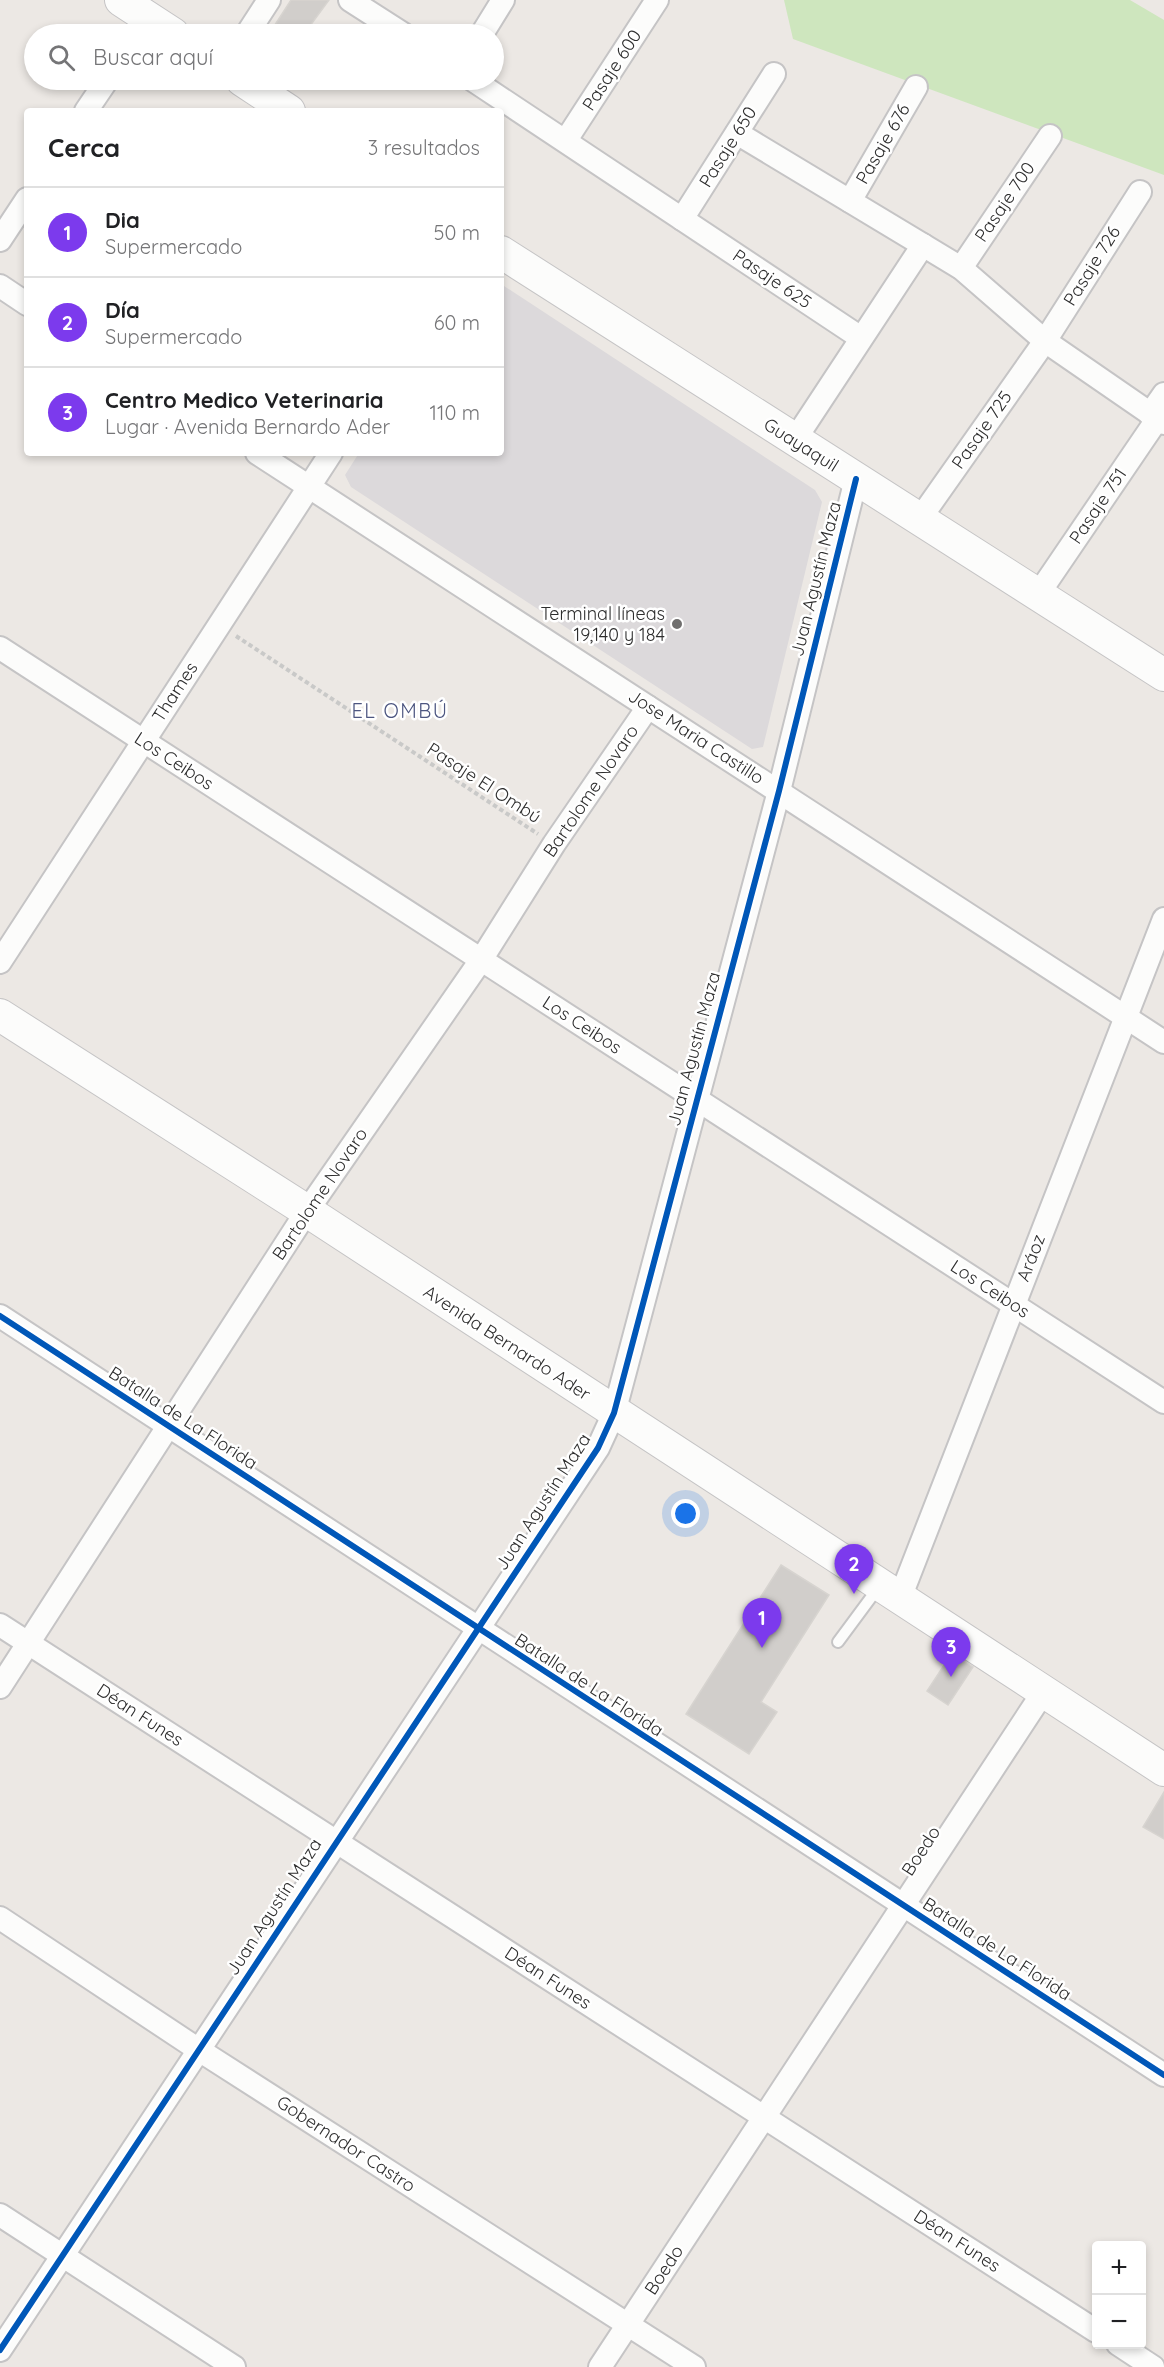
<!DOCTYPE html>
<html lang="es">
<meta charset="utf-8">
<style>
:root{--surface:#fff;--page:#f2f2f2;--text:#202124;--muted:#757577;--line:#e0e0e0;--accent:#7c3aed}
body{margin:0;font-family:Quicksand,sans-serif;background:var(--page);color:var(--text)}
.controls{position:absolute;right:18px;bottom:18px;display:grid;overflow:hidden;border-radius:6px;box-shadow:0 3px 9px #0003}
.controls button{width:54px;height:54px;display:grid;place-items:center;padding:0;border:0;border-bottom:2px solid var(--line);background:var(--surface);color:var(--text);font:30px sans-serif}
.you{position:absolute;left:686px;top:1514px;width:21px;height:21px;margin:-15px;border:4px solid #fff;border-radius:50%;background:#1a73e8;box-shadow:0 0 0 9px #1a73e833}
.badge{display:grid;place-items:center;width:39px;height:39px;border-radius:50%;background:var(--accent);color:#fff;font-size:20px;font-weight:700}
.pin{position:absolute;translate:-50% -50px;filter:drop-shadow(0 2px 3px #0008)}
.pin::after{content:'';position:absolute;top:32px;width:21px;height:18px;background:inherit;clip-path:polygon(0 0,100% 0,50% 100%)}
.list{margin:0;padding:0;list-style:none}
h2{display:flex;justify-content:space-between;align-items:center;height:78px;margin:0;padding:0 24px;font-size:26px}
h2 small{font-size:20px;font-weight:400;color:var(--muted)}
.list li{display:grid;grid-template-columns:39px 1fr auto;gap:18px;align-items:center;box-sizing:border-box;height:90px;padding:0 24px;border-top:2px solid var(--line)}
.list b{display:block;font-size:22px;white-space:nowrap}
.list p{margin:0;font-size:20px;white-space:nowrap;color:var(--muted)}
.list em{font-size:20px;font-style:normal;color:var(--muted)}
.icon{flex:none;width:33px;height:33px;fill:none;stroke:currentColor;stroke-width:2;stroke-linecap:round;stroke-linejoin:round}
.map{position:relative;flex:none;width:1164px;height:2367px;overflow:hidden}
.search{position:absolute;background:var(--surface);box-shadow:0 3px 9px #0003;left:24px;top:24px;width:480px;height:66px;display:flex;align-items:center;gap:15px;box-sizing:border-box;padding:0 21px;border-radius:33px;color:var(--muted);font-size:22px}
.panel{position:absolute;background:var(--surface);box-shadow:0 3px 9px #0003;left:24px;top:108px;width:480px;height:348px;border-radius:6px}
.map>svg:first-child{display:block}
.industrial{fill:#dcd9db}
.green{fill:#cee6be}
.building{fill:#d1cecb;stroke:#d7d4d0;stroke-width:1.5}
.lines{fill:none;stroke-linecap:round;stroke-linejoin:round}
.lane-casing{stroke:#c5c4c5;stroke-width:14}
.street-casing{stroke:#c5c4c5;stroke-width:26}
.secondary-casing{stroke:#c5c4c5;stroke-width:34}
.path{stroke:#c9c9c8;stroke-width:4;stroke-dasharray:4.5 3;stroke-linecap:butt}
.lane{stroke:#fcfcfb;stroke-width:10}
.street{stroke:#fcfcfb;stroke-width:22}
.secondary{stroke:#fcfcfb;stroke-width:32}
.cycleway-casing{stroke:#fff;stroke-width:10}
.cycleway{stroke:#0057b8;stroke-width:6}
.poi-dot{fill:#706f6e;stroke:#fff;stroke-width:2}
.labels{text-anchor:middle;stroke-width:5;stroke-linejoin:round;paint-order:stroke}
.street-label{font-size:18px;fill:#2e2e2e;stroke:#fff}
.poi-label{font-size:18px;fill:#2e2e2e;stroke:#fff;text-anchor:end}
.neighbourhood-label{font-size:20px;letter-spacing:1.5px;fill:#4d5680;stroke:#fff}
</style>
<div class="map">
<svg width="1164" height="2367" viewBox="0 0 1164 2367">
<rect width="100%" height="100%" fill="#ece8e4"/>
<polygon class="industrial" points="501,284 815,490 822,502 763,747 752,749 351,487 345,475 359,453 501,453"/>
<polygon class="green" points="784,0 1130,0 1164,20 1164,175 793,39"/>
<g class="building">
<polygon points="291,0 329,0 304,34 269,34"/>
<polygon points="781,1565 829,1595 761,1702 777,1712 749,1754 686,1714"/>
<polygon points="952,1653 973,1667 948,1705 927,1691"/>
<polygon points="1164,1792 1164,1839 1143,1827"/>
</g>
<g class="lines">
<defs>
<polyline id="lane" points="838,1642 878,1588"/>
<g id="street">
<polyline points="350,0 403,34"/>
<polyline points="247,34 269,0"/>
<polyline points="482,34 503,0"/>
<polyline points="473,80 861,338"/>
<polyline points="86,111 107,80"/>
<polyline points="737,133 961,268 1045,341 1164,423"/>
<polyline points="566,140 657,0"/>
<polyline points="850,201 916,87"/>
<polyline points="682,219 774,74"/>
<polyline points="0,240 27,199"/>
<polyline points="961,268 1050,136"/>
<polyline points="0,286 27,304"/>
<polyline points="1150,414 1164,394"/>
<polyline points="794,441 923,245"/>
<polyline points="257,453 1164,1042"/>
<polyline points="919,520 1045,341 1140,192"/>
<polyline points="1039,593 1158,418"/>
<polyline points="0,648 1164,1402"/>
<polyline points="0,962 331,453"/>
<polyline points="0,1316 1164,2075"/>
<polyline points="900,1598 1164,919"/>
<polyline points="0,1625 1096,2331"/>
<polyline points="0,1687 307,1211 481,960 554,844 648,707"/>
<polyline points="0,1918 199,2050 694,2367"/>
<polyline points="0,2215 234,2367"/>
<polyline points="1118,2344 1153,2367"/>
<polyline points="0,2350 598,1448 614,1413 779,791 856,479"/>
<polyline points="600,2367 1044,1691"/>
</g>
<g id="secondary">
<polyline points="121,0 173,34"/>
<polyline points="242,80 289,111"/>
<polyline points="501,252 1164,675"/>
<polyline points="0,1015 307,1211 1164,1770"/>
</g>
</defs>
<use href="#lane" class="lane-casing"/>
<use href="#street" class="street-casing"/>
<use href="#secondary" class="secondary-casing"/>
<polyline class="path" points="236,636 538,834"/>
<use href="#lane" class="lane"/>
<use href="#street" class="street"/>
<use href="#secondary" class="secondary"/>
<defs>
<g id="cycleway">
<polyline points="0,1316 1164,2075"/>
<polyline points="0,2350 598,1448 614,1413 779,791 856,479"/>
</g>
</defs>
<use href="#cycleway" class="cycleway-casing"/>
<use href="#cycleway" class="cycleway"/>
</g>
<circle class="poi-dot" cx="677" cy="624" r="6"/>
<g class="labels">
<g class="street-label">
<text transform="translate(612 70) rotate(-57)" y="6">Pasaje 600</text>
<text transform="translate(883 144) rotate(-60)" y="6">Pasaje 676</text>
<text transform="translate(728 147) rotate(-58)" y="6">Pasaje 650</text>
<text transform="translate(1005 202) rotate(-56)" y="6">Pasaje 700</text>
<text transform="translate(1092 266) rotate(-58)" y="6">Pasaje 726</text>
<text transform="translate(772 279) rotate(34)" y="6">Pasaje 625</text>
<text transform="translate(982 430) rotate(-55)" y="6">Pasaje 725</text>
<text transform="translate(801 445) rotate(32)" y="6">Guayaquil</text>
<text transform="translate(1098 506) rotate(-56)" y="6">Pasaje 751</text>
<text transform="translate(816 579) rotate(-76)" y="6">Juan Agustín Maza</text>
<text transform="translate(175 692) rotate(-57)" y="6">Thames</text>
<text transform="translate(696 737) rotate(33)" y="6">Jose Maria Castillo</text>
<text transform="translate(174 761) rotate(33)" y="6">Los Ceibos</text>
<text transform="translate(484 783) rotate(33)" y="6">Pasaje El Ombú</text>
<text transform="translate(591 791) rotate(-56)" y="6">Bartolome Novaro</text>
<text transform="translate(582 1025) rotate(33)" y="6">Los Ceibos</text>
<text transform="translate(694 1049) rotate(-75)" y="6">Juan Agustín Maza</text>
<text transform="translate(320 1194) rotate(-56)" y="6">Bartolome Novaro</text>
<text transform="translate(1031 1258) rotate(-69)" y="6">Aráoz</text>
<text transform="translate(990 1289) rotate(33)" y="6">Los Ceibos</text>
<text transform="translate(507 1343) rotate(33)" y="6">Avenida Bernardo Ader</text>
<text transform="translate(183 1418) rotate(33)" y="6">Batalla de La Florida</text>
<text transform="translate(543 1502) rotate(-57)" y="6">Juan Agustín Maza</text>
<text transform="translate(589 1685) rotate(33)" y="6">Batalla de La Florida</text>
<text transform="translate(140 1715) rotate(33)" y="6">Déan Funes</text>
<text transform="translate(921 1851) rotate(-57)" y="6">Boedo</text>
<text transform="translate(274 1907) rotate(-57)" y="6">Juan Agustín Maza</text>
<text transform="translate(997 1949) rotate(33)" y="6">Batalla de La Florida</text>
<text transform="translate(548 1978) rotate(33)" y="6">Déan Funes</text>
<text transform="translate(346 2144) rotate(33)" y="6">Gobernador Castro</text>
<text transform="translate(957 2241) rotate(33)" y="6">Déan Funes</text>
<text transform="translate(664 2270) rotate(-57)" y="6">Boedo</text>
</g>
<g class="poi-label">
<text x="665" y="620">Terminal líneas<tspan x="665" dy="21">19,140 y 184</tspan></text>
</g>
<g class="neighbourhood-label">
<text x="400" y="718">EL OMBÚ</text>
</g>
</g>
</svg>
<div class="controls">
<button>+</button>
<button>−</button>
</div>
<div class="you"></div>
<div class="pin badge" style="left:762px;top:1648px">1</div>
<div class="pin badge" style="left:854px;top:1594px">2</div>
<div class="pin badge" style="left:951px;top:1677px">3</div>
<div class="search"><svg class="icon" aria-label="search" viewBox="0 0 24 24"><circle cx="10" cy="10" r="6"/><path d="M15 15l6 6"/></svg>Buscar aquí</div>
<section class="panel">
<h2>Cerca<small>3 resultados</small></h2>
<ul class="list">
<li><span class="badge">1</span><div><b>Dia</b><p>Supermercado</p></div><em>50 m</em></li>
<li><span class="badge">2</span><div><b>Día</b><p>Supermercado</p></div><em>60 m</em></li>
<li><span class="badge">3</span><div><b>Centro Medico Veterinaria</b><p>Lugar · Avenida Bernardo Ader</p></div><em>110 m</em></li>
</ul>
</section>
</div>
